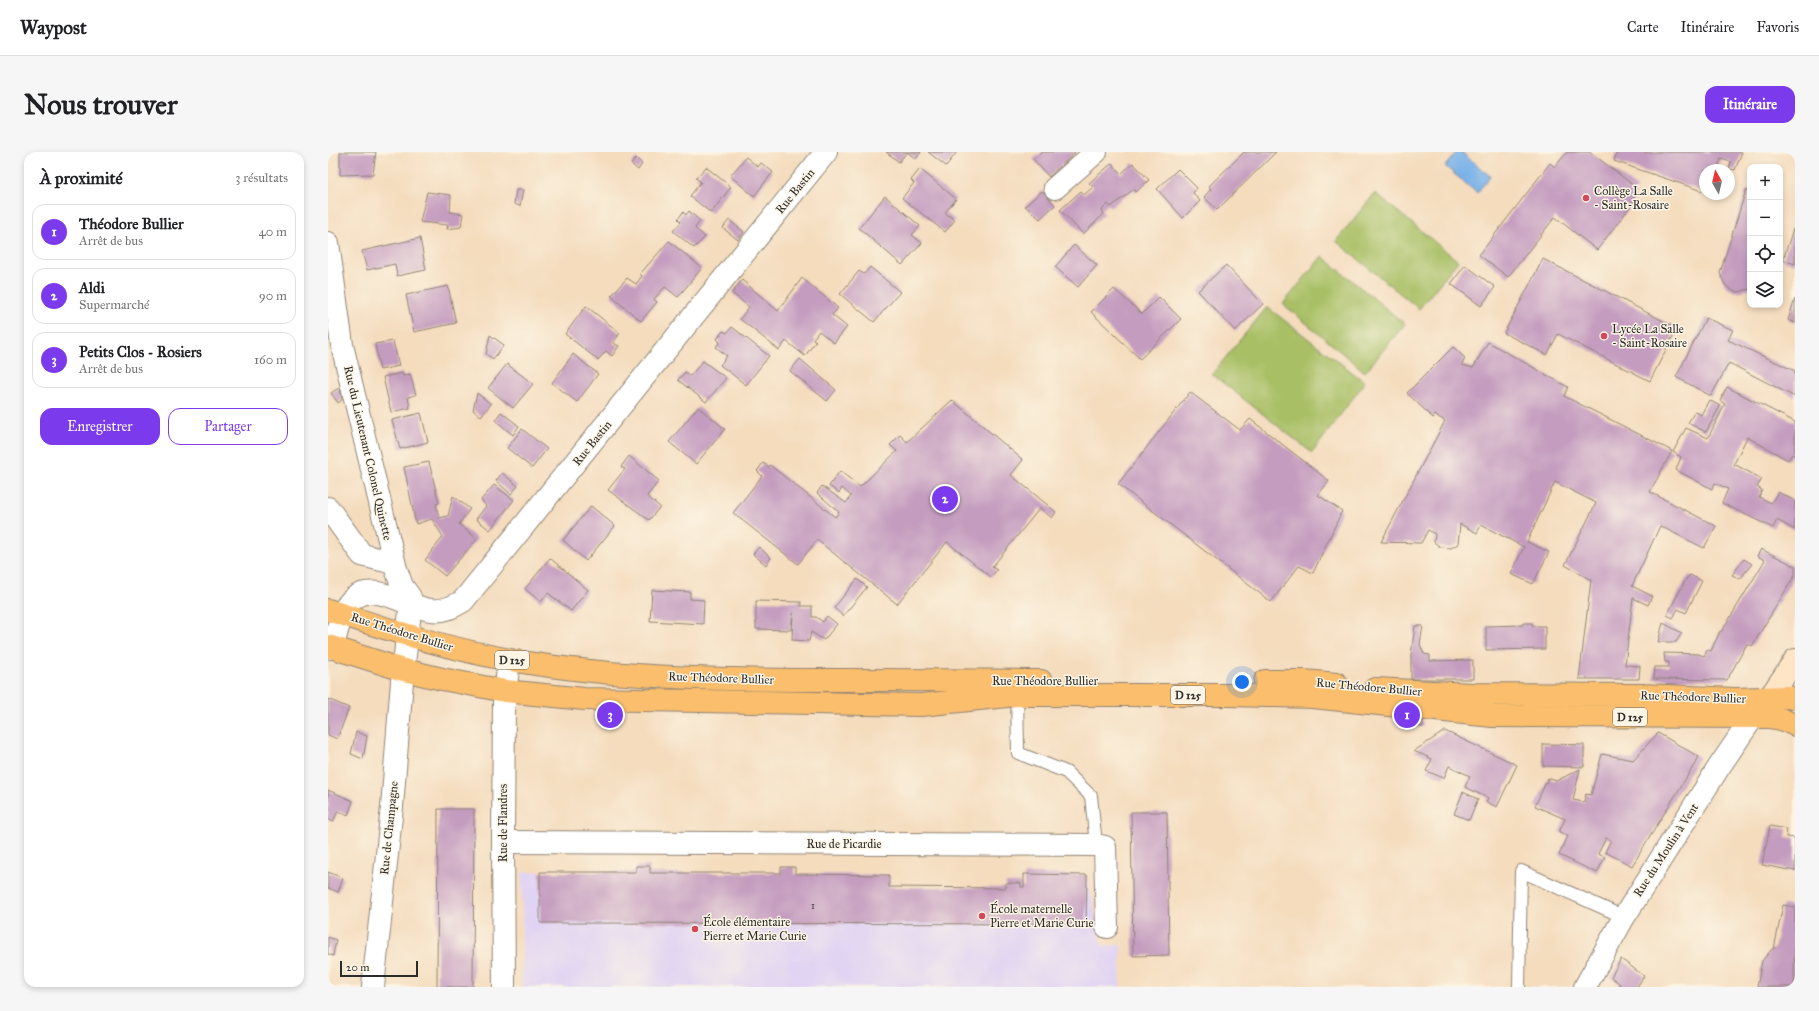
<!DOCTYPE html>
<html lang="fr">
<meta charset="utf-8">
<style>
:root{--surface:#fff;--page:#f6f6f6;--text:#202124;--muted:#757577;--line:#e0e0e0;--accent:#7c3aed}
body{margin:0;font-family:"IM FELL Great Primer",serif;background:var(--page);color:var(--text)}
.controls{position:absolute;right:12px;top:12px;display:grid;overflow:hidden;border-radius:8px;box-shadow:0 2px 6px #0003}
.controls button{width:36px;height:36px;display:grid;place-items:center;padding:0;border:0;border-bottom:1px solid var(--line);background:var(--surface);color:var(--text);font:20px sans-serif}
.compass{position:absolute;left:1371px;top:12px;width:36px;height:36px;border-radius:50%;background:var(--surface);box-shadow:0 2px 6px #0003;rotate:352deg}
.scale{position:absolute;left:12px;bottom:10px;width:78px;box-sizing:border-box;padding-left:4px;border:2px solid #2b2b2b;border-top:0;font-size:11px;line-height:14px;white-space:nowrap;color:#2b2b2b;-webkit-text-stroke:3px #fcf5e5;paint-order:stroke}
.you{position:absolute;left:914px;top:530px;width:14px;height:14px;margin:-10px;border:3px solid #fff;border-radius:50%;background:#1a73e8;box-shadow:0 0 0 6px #1a73e833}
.badge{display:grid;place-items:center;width:26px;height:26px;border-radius:50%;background:var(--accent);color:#fff;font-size:13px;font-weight:700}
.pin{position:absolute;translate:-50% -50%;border:2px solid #fff;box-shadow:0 1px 4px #0006}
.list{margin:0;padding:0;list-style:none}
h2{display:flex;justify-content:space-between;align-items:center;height:52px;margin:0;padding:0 16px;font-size:17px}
h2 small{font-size:13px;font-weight:400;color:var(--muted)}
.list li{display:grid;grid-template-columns:26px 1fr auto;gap:12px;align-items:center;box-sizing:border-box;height:56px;margin:0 8px 8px;padding:0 8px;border:1px solid var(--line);border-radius:12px}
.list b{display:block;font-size:15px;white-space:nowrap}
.list p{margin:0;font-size:13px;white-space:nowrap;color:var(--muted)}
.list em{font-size:13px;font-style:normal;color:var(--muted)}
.actions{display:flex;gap:8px;padding:12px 16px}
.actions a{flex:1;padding:9px 0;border:1px solid var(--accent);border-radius:12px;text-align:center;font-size:14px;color:var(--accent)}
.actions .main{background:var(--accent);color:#fff}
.icon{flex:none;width:22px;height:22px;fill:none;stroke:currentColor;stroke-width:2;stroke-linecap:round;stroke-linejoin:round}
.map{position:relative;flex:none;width:1467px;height:835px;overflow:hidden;border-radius:12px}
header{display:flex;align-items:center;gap:24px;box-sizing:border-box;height:56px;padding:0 20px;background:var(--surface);border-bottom:1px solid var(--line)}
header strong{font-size:19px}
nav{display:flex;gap:22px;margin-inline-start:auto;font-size:14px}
.intro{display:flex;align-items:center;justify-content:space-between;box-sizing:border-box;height:96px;padding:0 24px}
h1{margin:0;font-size:28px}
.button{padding:10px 18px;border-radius:12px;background:var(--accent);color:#fff;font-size:14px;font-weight:700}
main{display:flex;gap:24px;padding:0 24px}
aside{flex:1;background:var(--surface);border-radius:12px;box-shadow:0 2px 6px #0003}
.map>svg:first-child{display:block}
.built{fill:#e1d4f3}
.pitch{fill:#a8bf65;stroke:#6a7548}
.water{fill:#78b1e8;stroke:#526e8a}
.building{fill:#c49cbf}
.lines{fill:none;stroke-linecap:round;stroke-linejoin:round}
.service-casing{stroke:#908474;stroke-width:14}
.minor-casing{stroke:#908474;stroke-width:24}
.secondary-casing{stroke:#908474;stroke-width:24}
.primary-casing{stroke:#908474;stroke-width:24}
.service{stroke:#fff;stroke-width:12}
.minor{stroke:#fff;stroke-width:22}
.secondary{stroke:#fde5c5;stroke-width:22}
.primary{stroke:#fabe6d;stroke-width:22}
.poi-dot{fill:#d1495b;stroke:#fcf5e5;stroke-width:1.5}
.labels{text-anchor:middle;stroke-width:3;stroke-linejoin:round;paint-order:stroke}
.number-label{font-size:10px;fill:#514750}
.shield{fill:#fcf5e5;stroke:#6a6863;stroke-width:1}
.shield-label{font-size:11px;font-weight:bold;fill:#2b2b2b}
.street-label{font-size:12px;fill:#2b2b2b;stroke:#fcf5e5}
.poi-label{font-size:12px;fill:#2b2b2b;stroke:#fcf5e5;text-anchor:start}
</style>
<header>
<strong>Waypost</strong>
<nav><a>Carte</a><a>Itinéraire</a><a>Favoris</a></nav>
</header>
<div class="intro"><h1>Nous trouver</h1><a class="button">Itinéraire</a></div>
<main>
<aside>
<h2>À proximité<small>3 résultats</small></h2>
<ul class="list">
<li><span class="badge">1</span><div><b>Théodore Bullier</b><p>Arrêt de bus</p></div><em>40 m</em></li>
<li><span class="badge">2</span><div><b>Aldi</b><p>Supermarché</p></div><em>90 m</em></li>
<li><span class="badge">3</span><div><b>Petits Clos - Rosiers</b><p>Arrêt de bus</p></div><em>160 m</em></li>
</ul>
<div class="actions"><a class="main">Enregistrer</a><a>Partager</a></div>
</aside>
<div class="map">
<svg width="1467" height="835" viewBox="0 0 1467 835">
<rect width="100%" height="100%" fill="#fcf5e5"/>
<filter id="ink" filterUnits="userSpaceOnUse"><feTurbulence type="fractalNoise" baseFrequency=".025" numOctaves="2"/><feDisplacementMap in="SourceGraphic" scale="8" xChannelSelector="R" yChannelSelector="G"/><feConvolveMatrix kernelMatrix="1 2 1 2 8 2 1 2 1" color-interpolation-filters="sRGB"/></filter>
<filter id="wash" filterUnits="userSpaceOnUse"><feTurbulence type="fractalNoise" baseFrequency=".012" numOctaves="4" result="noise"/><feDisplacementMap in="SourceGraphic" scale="16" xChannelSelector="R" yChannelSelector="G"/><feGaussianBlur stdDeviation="0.9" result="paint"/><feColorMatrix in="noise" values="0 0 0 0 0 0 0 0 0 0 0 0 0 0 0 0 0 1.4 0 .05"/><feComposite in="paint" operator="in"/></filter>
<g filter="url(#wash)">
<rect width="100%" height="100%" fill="#f4dcbd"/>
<polygon class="built" points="308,714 322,714 322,721 453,721 453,715 467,715 467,722 561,723 562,735 678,736 678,731 693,731 693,735 696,735 696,722 759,723 774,794 793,793 792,835 194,835 194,720 307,720"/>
<g class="pitch">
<polygon points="1047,41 1130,109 1091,157 1008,89"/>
<polygon points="994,104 1077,172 1037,220 955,152"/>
<polygon points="939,155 1037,230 984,301 884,222"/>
</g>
<polygon class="water" points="1129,0 1133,0 1162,24 1149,41 1117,14"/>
<g id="blocks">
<g class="building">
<polygon points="12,0 48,0 45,22 12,23"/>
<polygon points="558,0 593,0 588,7 579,0 571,10"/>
<polygon points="600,0 629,0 618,14"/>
<polygon points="712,0 746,0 747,1 721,25 705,7 713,1"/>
<polygon points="916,0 948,0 889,58 876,45 883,37 881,34"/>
<polygon points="1239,0 1262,0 1309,36 1306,40 1305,51 1269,98 1227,65 1180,125 1151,103 1222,11 1227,15"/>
<polygon points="1289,0 1414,0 1407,18 1401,17 1403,10 1393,7 1389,18 1377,18 1377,40 1286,9"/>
<polygon points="418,5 430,15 433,11 445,20 426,44 402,24"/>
<polygon points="308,6 314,12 310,18 303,12"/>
<polygon points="784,11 793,22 805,11 821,28 808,40 806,37 783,55 780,52 774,58 776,62 755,82 732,58 753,39 756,43 765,35 761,31"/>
<polygon points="378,15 403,35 383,61 362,44 373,30 368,26"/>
<polygon points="592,17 628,47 617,61 627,68 617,80 574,46 586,31 583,28"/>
<polygon points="850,17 869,36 865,41 872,49 855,66 829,37"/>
<polygon points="188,38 195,38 192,54 186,52"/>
<polygon points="1418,38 1422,39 1422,137 1410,140 1405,139 1397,133 1392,121"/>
<polygon points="714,39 727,53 712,67 697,54"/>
<polygon points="99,40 123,43 122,60 135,62 133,75 119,77 120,73 92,70"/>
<polygon points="557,44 592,74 584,83 594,91 574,113 531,76"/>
<polygon points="361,59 372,69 367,76 377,85 366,96 345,79 353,70 350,67 355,60 358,63"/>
<polygon points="401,68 416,80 410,88 395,76"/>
<polygon points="1465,77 1467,78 1467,112 1455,108"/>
<polygon points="92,86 98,118 69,124 67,112 39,118 34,99"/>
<polygon points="341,89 374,116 350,145 337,135 326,147 329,150 313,169 283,144 299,126 308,132 314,124 312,122"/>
<polygon points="746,93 769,113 750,135 727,115"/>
<polygon points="1215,107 1349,176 1322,229 1230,182 1219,203 1176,181"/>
<polygon points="898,113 935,152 907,179 870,139"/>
<polygon points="1137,113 1167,135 1153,154 1123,132"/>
<polygon points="542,115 572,140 546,170 512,142 531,119 536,122"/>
<polygon points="474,126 510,156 504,163 519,175 506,191 491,179 485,187 488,189 477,204 458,189 451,198 412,167 421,155 404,141 414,128 450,159"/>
<polygon points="120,134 128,171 86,180 78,143"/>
<polygon points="786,137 814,162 831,145 853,167 812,207 763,160"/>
<polygon points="1467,147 1467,171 1460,168"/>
<polygon points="258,154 292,181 285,191 291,194 284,204 278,199 270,208 237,182"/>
<polygon points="1378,166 1405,178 1400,188 1467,219 1467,245 1401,211 1383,244 1348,225"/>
<polygon points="404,175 441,204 418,233 392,213 399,204 388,195 392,190 389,187 395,179 399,181"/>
<polygon points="162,183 176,193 165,207 158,202"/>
<polygon points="65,189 71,214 52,218 47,192"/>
<polygon points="1160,190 1240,235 1236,244 1344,299 1322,340 1388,374 1376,396 1332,374 1304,434 1324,444 1320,453 1305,446 1297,513 1312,514 1311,527 1251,527 1263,428 1237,413 1268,351 1227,330 1199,390 1221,400 1205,432 1183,422 1196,395 1153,373 1149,381 1132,372 1130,392 1123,396 1112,395 1106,390 1107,382 1100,378 1093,391 1053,390 1117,269 1107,263 1105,266 1079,241 1125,195 1137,206 1134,213 1145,216"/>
<polygon points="245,202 270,222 249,250 224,231"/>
<polygon points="472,207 508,238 499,249 462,219"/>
<polygon points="375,209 398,226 378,250 350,228 357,220 362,224"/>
<polygon points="179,212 205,232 185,256 160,236"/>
<polygon points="74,221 75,224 82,222 88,243 80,245 82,256 63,260 55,225"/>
<polygon points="12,235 14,248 10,251 3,241"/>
<polygon points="1399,235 1467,270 1467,304 1464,302 1460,308 1419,285 1406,312 1434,327 1429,335 1434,338 1431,345 1443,351 1450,340 1467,349 1467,378 1449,368 1445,376 1394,351 1400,337 1387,331 1384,337 1348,318 1353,305 1345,300 1358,276 1380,286 1397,252 1392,249"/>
<polygon points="862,240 912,278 922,267 1001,329 990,343 1014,359 985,421 971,414 943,450 790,332"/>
<polygon points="149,241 163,252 153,264 145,258"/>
<polygon points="624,248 695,308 683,323 728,360 724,366 712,356 664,415 669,418 663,425 619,390 569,452 489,388 470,412 405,361 434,324 429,319 435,311 441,315 442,313 507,365 511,360 489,341 494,334 518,351 523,344 514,336 511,341 501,334 512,319 532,335 569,299 562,293 572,283 579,290"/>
<polygon points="1381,248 1392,254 1378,280 1360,271 1367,259 1373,263"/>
<polygon points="370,255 397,277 368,312 341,290"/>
<polygon points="173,260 191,274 185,283 167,268"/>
<polygon points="93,261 100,290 72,297 64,268"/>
<polygon points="194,277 219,297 204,316 179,296"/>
<polygon points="301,304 331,329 319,344 332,355 321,368 280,338 297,317 293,315"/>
<polygon points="101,310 111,351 108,352 111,366 120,364 125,344 142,357 131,372 149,387 117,424 97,408 115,385 104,367 88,372 76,315"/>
<polygon points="174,321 190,334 183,342 168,329"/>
<polygon points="166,333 186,348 162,378 148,367 158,354 153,348"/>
<polygon points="263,354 287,374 258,409 235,388"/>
<polygon points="431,395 443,406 438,413 425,402"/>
<polygon points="1433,397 1467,414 1467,423 1424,494 1419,492 1399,528 1326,527 1327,515 1341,515 1341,510 1337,510 1336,501 1370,502 1376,504 1379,498 1383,499 1392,479 1394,479 1437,408 1429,404"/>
<polygon points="222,406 260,438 243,459 220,441 213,450 197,437"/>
<polygon points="1416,407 1424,412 1412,427 1404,423"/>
<polygon points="1362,423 1374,429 1358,461 1350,457 1345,466 1339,463 1358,427"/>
<polygon points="529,427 539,435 515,464 506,456"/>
<polygon points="324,438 362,440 362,447 376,448 375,472 322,469"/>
<polygon points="428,449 473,450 473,454 484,454 484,465 488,465 495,470 499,464 509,472 496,488 483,480 481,489 464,488 465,460 463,478 428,477"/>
<polygon points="1195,471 1204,471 1205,474 1217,474 1217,497 1158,498 1158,474 1195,473"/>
<polygon points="1335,471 1354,481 1348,490 1330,490"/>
<polygon points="1087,474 1095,474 1092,492 1096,502 1102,503 1102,509 1145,508 1145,527 1083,527 1083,503"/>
<polygon points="0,547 21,556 9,587 0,583"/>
<polygon points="1081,567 1095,569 1095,575 1081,574"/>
<polygon points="1117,579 1189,613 1169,655 1158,650 1160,646 1137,635 1142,624 1121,614 1116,626 1098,619 1104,607 1086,599"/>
<polygon points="28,580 39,584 35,607 23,602"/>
<polygon points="1330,581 1371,605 1304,714 1277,700 1283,688 1278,686 1270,702 1277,705 1269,721 1231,703 1240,684 1231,680 1237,667 1207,654 1220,626 1228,629 1252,617 1245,648 1256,650 1258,642 1263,643 1274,602 1305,608"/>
<polygon points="1215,592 1256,593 1256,615 1215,614"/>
<polygon points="0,638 25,649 20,663 10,659 5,670 0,667"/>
<polygon points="1135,640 1150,647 1141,668 1126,662"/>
<polygon points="110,657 146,657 145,835 109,835"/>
<polygon points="803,660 839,660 841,803 805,804"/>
<polygon points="1442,674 1459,677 1458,685 1467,686 1467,719 1434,713"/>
<polygon points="308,714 322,714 322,721 453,721 453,715 467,715 467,722 561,723 561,735 678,736 678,731 693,731 693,735 696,735 696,722 759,723 758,772 212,771 212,720 308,720"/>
<polygon points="0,720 15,726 10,740 0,736"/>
<polygon points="1455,753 1467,755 1466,835 1429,835 1434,809 1444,797 1446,797"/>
<polygon points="0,785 8,788 5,804 0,802"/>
<polygon points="1293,807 1316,824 1309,835 1290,835 1292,832 1283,825"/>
</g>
</g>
</g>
<g filter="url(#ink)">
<use href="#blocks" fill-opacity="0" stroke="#908474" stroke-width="1"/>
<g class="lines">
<defs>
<g id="service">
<polyline points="689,538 690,601 738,620 763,644 768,693"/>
<polyline points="1191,835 1193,719 1296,765"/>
</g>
<g id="minor">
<polyline points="727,36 768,0"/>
<polyline points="0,91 14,193 68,417 74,434 82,445 83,451 74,529 64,655 45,835"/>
<polyline points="0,356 34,403 66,411"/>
<path d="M4 496C8 484 12 464 18 455 39 422 77 455 103 458 115 460 125 455 135 449L498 0"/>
<polyline points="175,690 768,693 777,695 779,775"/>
<polyline points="176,835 175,690 176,551 181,508"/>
<polyline points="1257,835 1296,765 1391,615 1425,565"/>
</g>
<polyline id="secondary" points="1440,562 1442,545 1467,508"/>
<g id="primary">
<path d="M0 458C62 478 123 498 188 509 295 527 403 528 510 528 577 528 645 528 713 529"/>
<polyline points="0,494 72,517 114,527 177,539 256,547 593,553 689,543 900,543 985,545 1164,564 1440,565 1453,567 1467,573"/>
<polyline points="937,529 976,529 1009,532"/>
<polyline points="1047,537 1144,542 1313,543 1408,547 1458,545 1467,546"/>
</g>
</defs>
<use href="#service" class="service-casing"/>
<use href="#minor" class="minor-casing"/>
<use href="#secondary" class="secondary-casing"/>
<use href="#primary" class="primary-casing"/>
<use href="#service" class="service"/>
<use href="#minor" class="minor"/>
<use href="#secondary" class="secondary"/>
<use href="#primary" class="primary"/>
</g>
</g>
<g class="poi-dot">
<circle cx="1258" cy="46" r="4"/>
<circle cx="1276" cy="184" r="4"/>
<circle cx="654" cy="764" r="4"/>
<circle cx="367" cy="777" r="4"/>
</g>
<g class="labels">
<g class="number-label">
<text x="485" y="757">1</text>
</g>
<g class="shield">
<rect x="167" y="499" width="34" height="18" rx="3"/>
<rect x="843" y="534" width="34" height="18" rx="3"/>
<rect x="1285" y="556" width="34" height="18" rx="3"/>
</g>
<g class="shield-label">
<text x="184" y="512">D 125</text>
<text x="860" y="547">D 125</text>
<text x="1302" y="569">D 125</text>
</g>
<g class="street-label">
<text transform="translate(467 39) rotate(-51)" y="4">Rue Bastin</text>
<text transform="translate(264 291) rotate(-51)" y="4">Rue Bastin</text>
<text transform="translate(40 301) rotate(77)" y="4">Rue du Lieutenant Colonel Quinette</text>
<text transform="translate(74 480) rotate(17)" y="4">Rue Théodore Bullier</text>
<text transform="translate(393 526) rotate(2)" y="4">Rue Théodore Bullier</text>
<text x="717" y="533">Rue Théodore Bullier</text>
<text transform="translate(1041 535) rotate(5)" y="4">Rue Théodore Bullier</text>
<text transform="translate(1365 545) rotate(2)" y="4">Rue Théodore Bullier</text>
<text transform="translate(175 671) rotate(-90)" y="4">Rue de Flandres</text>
<text transform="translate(61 676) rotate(-84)" y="4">Rue de Champagne</text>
<text x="516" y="696">Rue de Picardie</text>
<text transform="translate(1338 698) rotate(-57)" y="4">Rue du Moulin à Vent</text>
</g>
<g class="poi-label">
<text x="1266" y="43">Collège La Salle<tspan x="1266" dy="14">- Saint-Rosaire</tspan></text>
<text x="1284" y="181">Lycée La Salle<tspan x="1284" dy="14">- Saint-Rosaire</tspan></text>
<text x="662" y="761">École maternelle<tspan x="662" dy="14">Pierre et Marie Curie</tspan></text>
<text x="375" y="774">École élémentaire<tspan x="375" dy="14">Pierre et Marie Curie</tspan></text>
</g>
</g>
</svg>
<div class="controls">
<button>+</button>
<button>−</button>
<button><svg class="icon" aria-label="locate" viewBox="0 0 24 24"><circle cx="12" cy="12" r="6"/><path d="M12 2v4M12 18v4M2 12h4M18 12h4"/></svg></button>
<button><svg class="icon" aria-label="layers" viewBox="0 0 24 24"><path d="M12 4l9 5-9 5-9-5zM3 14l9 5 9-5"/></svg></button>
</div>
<svg class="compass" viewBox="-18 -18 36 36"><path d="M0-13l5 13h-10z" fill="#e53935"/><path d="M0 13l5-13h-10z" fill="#757577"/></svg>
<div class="scale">20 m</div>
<div class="you"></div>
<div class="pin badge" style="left:1079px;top:563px">1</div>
<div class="pin badge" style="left:617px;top:347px">2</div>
<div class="pin badge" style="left:282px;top:563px">3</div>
</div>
</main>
